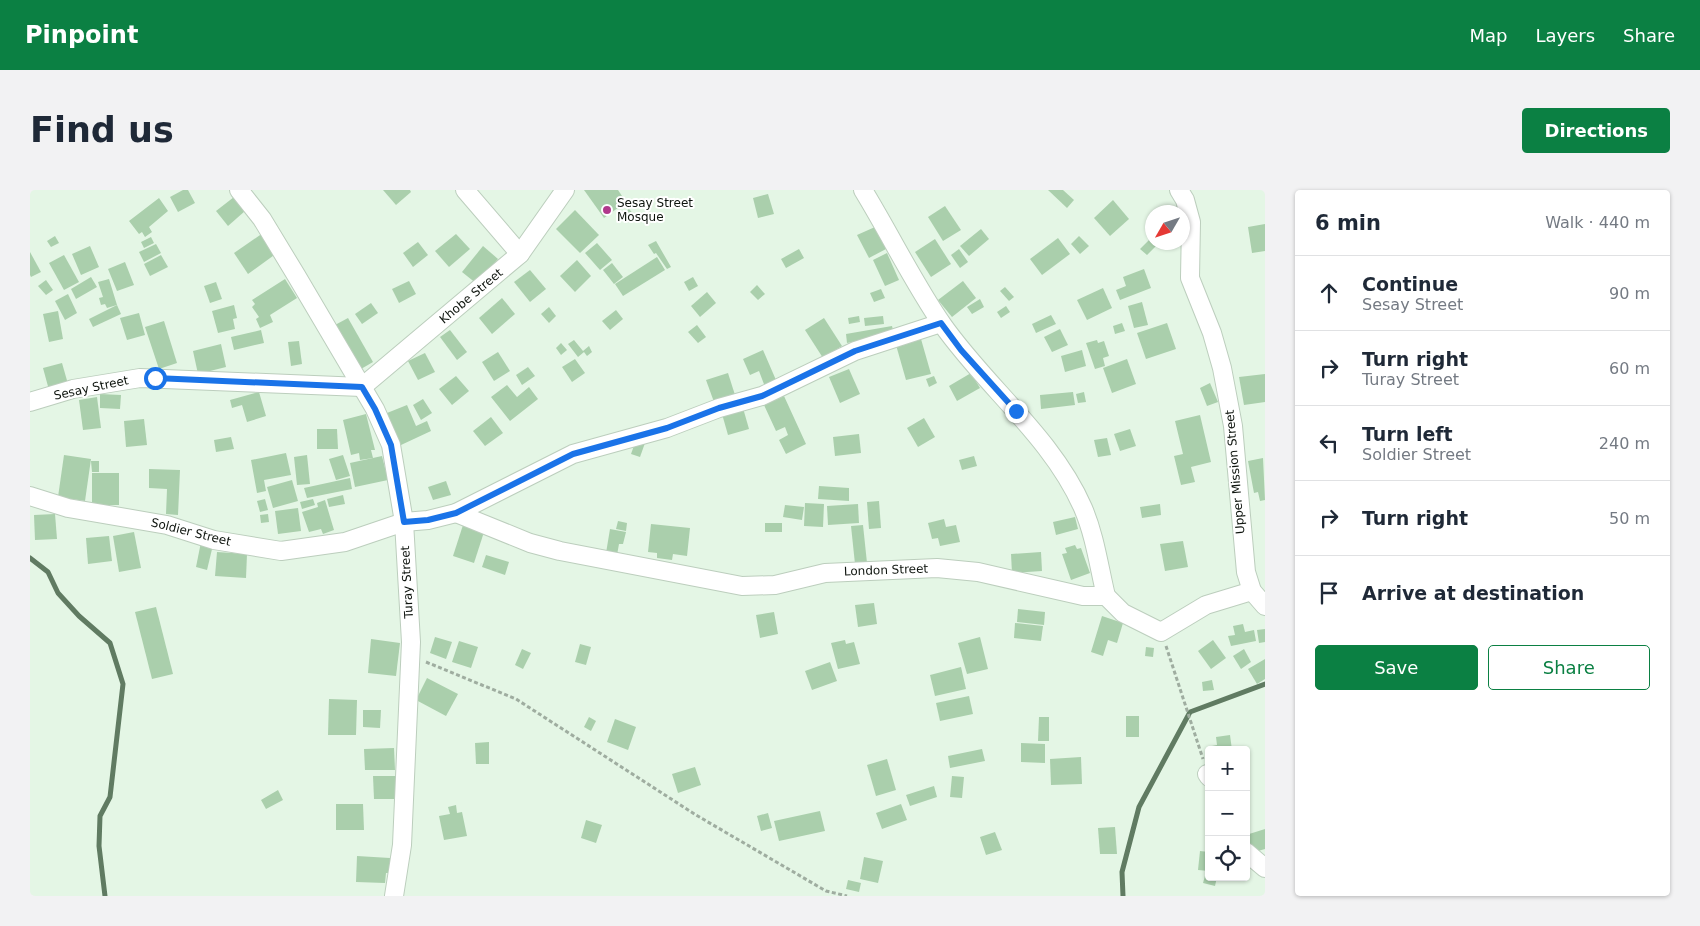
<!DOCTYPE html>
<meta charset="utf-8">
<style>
:root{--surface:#fff;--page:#f2f2f3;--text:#1f2937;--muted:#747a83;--line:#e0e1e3;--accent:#0b8043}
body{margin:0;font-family:"DejaVu Sans",sans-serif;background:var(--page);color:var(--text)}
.controls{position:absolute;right:15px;bottom:15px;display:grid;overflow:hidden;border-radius:5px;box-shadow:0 1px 4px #0004}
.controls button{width:45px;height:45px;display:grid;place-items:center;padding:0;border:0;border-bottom:1px solid var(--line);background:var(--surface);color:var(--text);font:25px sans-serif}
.compass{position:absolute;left:1115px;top:15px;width:45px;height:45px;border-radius:50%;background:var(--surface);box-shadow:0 1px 4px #0004;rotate:231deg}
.stop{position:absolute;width:15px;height:15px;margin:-11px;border:4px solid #1a73e8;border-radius:50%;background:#fff}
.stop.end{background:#1a73e8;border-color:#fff;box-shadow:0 1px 5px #0008}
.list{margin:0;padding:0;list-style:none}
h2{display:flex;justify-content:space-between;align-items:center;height:65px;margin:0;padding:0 20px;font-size:21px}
h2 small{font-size:16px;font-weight:400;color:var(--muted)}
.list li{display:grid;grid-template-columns:32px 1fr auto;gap:15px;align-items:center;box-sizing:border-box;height:75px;padding:0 20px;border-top:1px solid var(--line)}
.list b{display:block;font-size:19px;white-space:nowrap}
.list p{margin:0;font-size:16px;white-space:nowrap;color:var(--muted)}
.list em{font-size:16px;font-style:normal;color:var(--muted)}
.actions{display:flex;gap:10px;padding:15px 20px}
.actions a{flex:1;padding:11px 0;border:1px solid var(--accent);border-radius:5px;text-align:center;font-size:18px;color:var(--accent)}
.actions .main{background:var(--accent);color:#fff}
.icon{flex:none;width:28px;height:28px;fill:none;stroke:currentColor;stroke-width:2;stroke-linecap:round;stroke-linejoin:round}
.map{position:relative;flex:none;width:1235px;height:706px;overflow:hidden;border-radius:5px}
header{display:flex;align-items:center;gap:30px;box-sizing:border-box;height:70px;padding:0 25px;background:var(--accent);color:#fff}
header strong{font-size:24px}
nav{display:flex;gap:28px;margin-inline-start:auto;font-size:18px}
.intro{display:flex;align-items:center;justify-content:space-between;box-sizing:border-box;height:120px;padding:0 30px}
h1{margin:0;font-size:35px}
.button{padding:12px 22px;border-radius:5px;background:var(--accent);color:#fff;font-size:18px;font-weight:700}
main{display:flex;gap:30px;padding:0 30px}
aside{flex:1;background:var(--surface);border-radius:5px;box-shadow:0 1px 4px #0004}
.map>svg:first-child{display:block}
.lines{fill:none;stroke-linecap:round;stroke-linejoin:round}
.stream{stroke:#607b62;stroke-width:5}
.building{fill:#aacfac}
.minor-casing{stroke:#bccebd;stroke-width:20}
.path{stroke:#9fada0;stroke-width:3;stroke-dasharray:4 2.5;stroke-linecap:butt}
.minor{stroke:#fff;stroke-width:18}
.route{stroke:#1a73e8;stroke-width:6}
.poi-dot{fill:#b1388c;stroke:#fff;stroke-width:2}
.labels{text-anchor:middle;stroke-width:4;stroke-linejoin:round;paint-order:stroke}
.poi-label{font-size:12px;fill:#0d130d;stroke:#fff;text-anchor:start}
.street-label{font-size:12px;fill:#0d130d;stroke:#fff}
</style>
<header>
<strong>Pinpoint</strong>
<nav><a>Map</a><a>Layers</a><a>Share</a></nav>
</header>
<div class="intro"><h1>Find us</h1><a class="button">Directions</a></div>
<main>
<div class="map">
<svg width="1235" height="706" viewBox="0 0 1235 706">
<rect width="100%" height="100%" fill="#e4f6e5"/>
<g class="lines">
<g class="stream">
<polyline points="0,368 18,382 28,403 49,426 80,453 93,494 80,607 70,626 69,656 75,706"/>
<polyline points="1093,706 1092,682 1109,617 1160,522 1235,494"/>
</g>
</g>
<g class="building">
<polygon points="153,0 158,0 165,13 148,22 140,7"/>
<polygon points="353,0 380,0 381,2 366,15"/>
<polygon points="554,0 588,0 596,12 574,28"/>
<polygon points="1018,0 1033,0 1044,10 1037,18"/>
<polygon points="738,4 744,24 728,28 723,8"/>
<polygon points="204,7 215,21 198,36 186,21"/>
<polygon points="129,8 138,21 119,37 122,42 115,47 112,42 109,44 99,31"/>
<polygon points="1083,10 1099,29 1080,46 1064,28"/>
<polygon points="915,16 931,40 913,51 898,27"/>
<polygon points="599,19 606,27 599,33 592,25"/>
<polygon points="545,20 569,45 550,63 526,39"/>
<polygon points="1235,34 1235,61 1222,63 1218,37"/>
<polygon points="845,37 856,59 839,68 827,45"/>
<polygon points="951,39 959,49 939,66 930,56"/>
<polygon points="233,43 247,63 218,84 204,63"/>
<polygon points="426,44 440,59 419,77 405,61"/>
<polygon points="25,46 29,53 21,57 17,51"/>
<polygon points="1049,46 1059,56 1050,64 1041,54"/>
<polygon points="121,47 124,53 114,58 111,52"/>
<polygon points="1028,48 1040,64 1012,85 1000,69"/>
<polygon points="1121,48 1122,52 1128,54 1117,65 1110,59"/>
<polygon points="905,49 921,74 901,87 885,62"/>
<polygon points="626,51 641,77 637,79 626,63 624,64 618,55"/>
<polygon points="388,52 398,65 383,77 373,63"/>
<polygon points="567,53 582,70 570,80 555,63"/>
<polygon points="126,54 131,63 114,72 109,62"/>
<polygon points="60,56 69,77 51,85 42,64"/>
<polygon points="453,56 468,69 447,94 432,82"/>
<polygon points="769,59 774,68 756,78 751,69"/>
<polygon points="929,59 938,72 930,78 921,65"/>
<polygon points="0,62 11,82 1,87 0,85"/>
<polygon points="857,63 869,90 855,96 843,70"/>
<polygon points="34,65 49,92 34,100 19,73"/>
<polygon points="131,65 138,77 120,86 114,74"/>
<polygon points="627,67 635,80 593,106 585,94"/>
<polygon points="547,70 561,86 545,102 530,86"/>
<polygon points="95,72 104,95 87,101 78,79"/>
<polygon points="582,73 593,87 584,94 573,80"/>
<polygon points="1114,79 1121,98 1090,110 1086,100 1096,96 1093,87"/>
<polygon points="500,80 516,99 500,112 484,92"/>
<polygon points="61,87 67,97 46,109 41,99"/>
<polygon points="663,87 668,96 659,101 654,92"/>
<polygon points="79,89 87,115 77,118 75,114 71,115 69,108 73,107 68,92"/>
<polygon points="255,89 267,108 240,125 243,132 230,138 226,129 229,127 222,117 225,114 222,110"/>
<polygon points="16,90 23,100 16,105 8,96"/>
<polygon points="379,91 386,104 369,113 362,99"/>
<polygon points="933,91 946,108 922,127 908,110"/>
<polygon points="186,92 192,109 180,113 174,96"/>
<polygon points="727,95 735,104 728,110 720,102"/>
<polygon points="975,97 984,107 979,111 970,101"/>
<polygon points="1073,98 1082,118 1057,130 1047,110"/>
<polygon points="851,99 855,108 844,112 840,103"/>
<polygon points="677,102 686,113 670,127 661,116"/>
<polygon points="38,104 47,123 35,130 25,111"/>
<polygon points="472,108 485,124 462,144 449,128"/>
<polygon points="950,109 954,117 942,124 937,117"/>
<polygon points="1112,112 1118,135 1104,138 1098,116"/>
<polygon points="341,113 348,123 332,134 325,124"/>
<polygon points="87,115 91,124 63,137 59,129"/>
<polygon points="204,115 207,128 203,129 205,139 188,143 182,121"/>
<polygon points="976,116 980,122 971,128 967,122"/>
<polygon points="519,117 526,126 519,133 511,124"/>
<polygon points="586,120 593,129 580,140 572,131"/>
<polygon points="28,121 33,149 19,152 13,124"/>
<polygon points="109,123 115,145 97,150 90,128"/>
<polygon points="1021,125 1026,134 1006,143 1002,134"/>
<polygon points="829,126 830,132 819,134 818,128"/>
<polygon points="853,126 854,134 835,136 834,128"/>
<polygon points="318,128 343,172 331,179 305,135"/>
<polygon points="794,128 812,156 793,168 775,140"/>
<polygon points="134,131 147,173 129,179 115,137"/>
<polygon points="1092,133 1095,141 1085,144 1083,136"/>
<polygon points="1137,133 1146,159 1116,169 1107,143"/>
<polygon points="667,135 676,147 668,153 658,142"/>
<polygon points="862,136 864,144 817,153 816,144"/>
<polygon points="1030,139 1038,155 1022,162 1014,147"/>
<polygon points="231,140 234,153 204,160 201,147"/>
<polygon points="420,140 437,162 427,170 410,147"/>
<polygon points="891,149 901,184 876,190 866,155"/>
<polygon points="544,150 553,161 559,156 562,162 557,166 554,162 548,167 538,154"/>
<polygon points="1067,150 1068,153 1074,151 1079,166 1073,168 1075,176 1065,179 1056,153"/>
<polygon points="269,151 272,174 261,176 258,152"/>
<polygon points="531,153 537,160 531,165 526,158"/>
<polygon points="191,154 196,177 168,184 163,161"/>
<polygon points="733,160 749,197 737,202 729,181 720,185 713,169"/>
<polygon points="1052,160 1056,176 1035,182 1031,166"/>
<polygon points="468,162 480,181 464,191 452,172"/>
<polygon points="395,163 405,182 388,190 378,171"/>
<polygon points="545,169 555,183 542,192 532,177"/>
<polygon points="1097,169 1106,194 1082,203 1073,178"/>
<polygon points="32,173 38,194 19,200 13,178"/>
<polygon points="498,177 505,186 492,195 486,185"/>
<polygon points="819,179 830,204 810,213 799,187"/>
<polygon points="698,183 705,205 684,212 676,190"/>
<polygon points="941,183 950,198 927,211 919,196"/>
<polygon points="1235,184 1235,212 1214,215 1209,187"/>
<polygon points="426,186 439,201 422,215 409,199"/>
<polygon points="904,186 907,193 899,197 896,189"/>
<polygon points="1180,193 1188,212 1177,216 1170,198"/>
<polygon points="477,195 487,207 499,197 508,209 480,231 461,207"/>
<polygon points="229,202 236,226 217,232 212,215 202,218 200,210"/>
<polygon points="1043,202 1045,215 1011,219 1010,205"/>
<polygon points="1054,202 1056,212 1048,213 1046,204"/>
<polygon points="70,204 91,205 90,219 70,218"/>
<polygon points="754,206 776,254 756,264 749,250 758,245 755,237 746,241 734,215"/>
<polygon points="67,207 71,238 53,240 49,210"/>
<polygon points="393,209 402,223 391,230 383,215"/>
<polygon points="377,215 386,236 397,231 401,241 371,255 357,223"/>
<polygon points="713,218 719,239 698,245 692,224"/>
<polygon points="336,224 345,260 341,260 343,268 330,270 329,263 321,265 313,230"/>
<polygon points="1170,225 1181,272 1161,277 1165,292 1151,295 1144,266 1153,264 1145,231"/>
<polygon points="461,227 473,243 455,256 443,241"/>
<polygon points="894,228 905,247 888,257 877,238"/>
<polygon points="114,229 117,255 96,257 94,231"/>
<polygon points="287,239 307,239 308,259 287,259"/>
<polygon points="1100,239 1106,256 1090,261 1084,244"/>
<polygon points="829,244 831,263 805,266 803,247"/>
<polygon points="201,247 204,259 186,262 184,250"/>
<polygon points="1077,248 1081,265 1068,267 1064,250"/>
<polygon points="606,250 615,253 610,267 601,264"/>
<polygon points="256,263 261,285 234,290 236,301 227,303 221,270"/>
<polygon points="34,265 61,269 55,311 28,307"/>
<polygon points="277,265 280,294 267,295 264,267"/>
<polygon points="313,265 320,286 306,290 299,269"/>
<polygon points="352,266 358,290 325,297 320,273"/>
<polygon points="944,266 947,276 932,280 929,270"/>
<polygon points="1233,268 1235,310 1230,311 1228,302 1224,303 1218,271"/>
<polygon points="61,271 69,271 69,282 62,282"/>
<polygon points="119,279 150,280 148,325 136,324 137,299 119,298"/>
<rect x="62" y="283" width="27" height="32"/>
<polygon points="320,288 322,299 277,308 274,298"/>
<polygon points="262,290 268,311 243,318 237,297"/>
<polygon points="416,291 421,305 403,310 398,297"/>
<polygon points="789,296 819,298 819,311 788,309"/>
<polygon points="313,305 315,314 299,317 297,309"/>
<polygon points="235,309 238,320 230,322 227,311"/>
<polygon points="283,309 285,315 272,319 270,312"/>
<polygon points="295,310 304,340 293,344 291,339 279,342 272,322 288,317 287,313"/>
<polygon points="849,311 851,338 839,339 837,312"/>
<polygon points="775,313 794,314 793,337 774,336"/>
<polygon points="828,314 829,333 798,335 797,316"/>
<polygon points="1130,314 1131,325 1112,328 1110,317"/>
<polygon points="755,315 774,317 772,330 753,327"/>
<polygon points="268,318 271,341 248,344 245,321"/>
<polygon points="25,324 27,349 5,350 4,325"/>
<polygon points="238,324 239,332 231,333 230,325"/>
<polygon points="1045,327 1048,339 1026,345 1023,332"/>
<polygon points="914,329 916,337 926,335 930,352 910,356 908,348 902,349 898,333"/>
<polygon points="588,331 597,333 596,341 586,339"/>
<rect x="735" y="333" width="17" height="9"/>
<polygon points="621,334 660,338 657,366 643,364 642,370 627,368 627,363 618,362"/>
<polygon points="433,335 454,342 444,373 423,366"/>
<polygon points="833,335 837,373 825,374 821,336"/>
<polygon points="580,339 596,342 593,354 589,354 587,365 576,363"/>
<polygon points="104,342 111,378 89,382 83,346"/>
<polygon points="79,346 82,371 58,374 56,348"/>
<polygon points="1153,351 1158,377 1135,381 1130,354"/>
<polygon points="171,352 183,355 177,380 166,377"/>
<polygon points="1045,355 1047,359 1051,358 1060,383 1041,390 1032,364 1037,363 1035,358"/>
<polygon points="187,362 217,364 216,388 185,386"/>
<polygon points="1011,362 1012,381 982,383 981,364"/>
<polygon points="456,365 479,372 475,385 452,377"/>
<polygon points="844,413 847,434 828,437 825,415"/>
<polygon points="126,417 143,484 122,489 105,422"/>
<polygon points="988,419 1015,422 1014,435 987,432"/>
<polygon points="744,422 748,444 730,448 726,425"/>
<polygon points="1072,426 1093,433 1087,453 1078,450 1073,466 1061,462"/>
<polygon points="985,433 1013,436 1011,451 984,448"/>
<polygon points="1213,434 1215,442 1224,440 1226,451 1201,456 1198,446 1205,445 1203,436"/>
<polygon points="1235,439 1235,452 1229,453 1227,440"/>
<polygon points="405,447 422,452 416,469 400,463"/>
<polygon points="950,447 958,479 937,484 928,453"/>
<polygon points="341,449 370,453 366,486 338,483"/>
<polygon points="815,450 816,454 824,452 830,474 808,479 801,453"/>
<polygon points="1183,450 1196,468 1181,479 1168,461"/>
<polygon points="429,451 448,457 441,478 422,472"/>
<polygon points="550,454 561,457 556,475 545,472"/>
<polygon points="1116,457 1124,458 1123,467 1115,466"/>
<polygon points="492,459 501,463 493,479 485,475"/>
<polygon points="1214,459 1221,472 1211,479 1203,466"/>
<polygon points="1235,469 1235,489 1227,494 1218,479"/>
<polygon points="800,472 807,491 782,500 775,481"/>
<polygon points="931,477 936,499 905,506 900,485"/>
<polygon points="397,488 428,504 416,526 386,510"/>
<polygon points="1182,490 1184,500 1173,501 1172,492"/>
<polygon points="939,506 943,524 910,531 906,513"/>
<polygon points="299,509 327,510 326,545 298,545"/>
<polygon points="333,520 351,520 350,538 333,537"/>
<rect x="1096" y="526" width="13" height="21"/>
<polygon points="559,527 566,531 561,541 554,537"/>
<polygon points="1009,527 1019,527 1019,551 1008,551"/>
<polygon points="585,529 606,537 598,560 577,552"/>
<polygon points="1200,545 1202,560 1183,560 1182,556 1187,555 1186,547"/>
<polygon points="459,552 459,574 446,574 445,553"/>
<polygon points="991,553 1015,554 1015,573 991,572"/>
<polygon points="364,558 365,580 335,580 334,559"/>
<polygon points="952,559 955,571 920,578 918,566"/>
<polygon points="1051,567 1052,594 1021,595 1020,569"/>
<polygon points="857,569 866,600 846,606 837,575"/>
<polygon points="665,577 671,595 648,603 642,584"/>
<polygon points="343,586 369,586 370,609 344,609"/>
<polygon points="922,586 934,587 932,608 920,607"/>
<polygon points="904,596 907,607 880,616 876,605"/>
<polygon points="248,600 253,610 236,619 231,610"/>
<polygon points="306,614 333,614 334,640 306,640"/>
<polygon points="871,614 877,630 852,639 846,623"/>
<polygon points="426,615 427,623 432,622 437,646 414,650 409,626 420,624 418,617"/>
<polygon points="790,621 795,641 749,651 744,631"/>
<polygon points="738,623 742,638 731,641 727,626"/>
<polygon points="556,630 572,635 566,653 551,648"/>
<polygon points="1085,637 1087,664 1070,664 1068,638"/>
<polygon points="1235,639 1235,659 1221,663 1216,645"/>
<polygon points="965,642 972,660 956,665 950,647"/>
<polygon points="1170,661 1179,662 1179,681 1168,680"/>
<polygon points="327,666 360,668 360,683 356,683 355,693 326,692"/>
<polygon points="834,667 853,671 848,693 830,689"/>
<polygon points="1176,682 1179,683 1179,687 1187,687 1185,696 1173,693"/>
<polygon points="818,690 831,693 829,702 816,699"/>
</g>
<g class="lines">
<defs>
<g id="minor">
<polyline points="209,0 232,29 266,85 345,219 361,255 374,332 381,452 372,655 364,706"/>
<polyline points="435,0 490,64"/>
<path d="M833 0C860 44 883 92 912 134 956 197 1022 247 1053 318 1065 346 1069 377 1076 406"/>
<polyline points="1149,0 1155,10 1161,32 1160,88 1182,143 1192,178 1203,236 1216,382 1222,401 1235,416"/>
<polyline points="0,212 43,199 110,188 332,197 490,64 535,0"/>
<polyline points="0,306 38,318 137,335 184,350 251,361 315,352 374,332 398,330 426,323 543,264 637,238 689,218 732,206 825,161 911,133"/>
<polyline points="426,323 500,353 530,361 712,396 745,395 795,383 907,378 948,382 1053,406 1076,406 1093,423 1131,442 1176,415 1222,401"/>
<polyline points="1177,584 1179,587"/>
<polyline points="1216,662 1235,678"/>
</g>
</defs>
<use href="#minor" class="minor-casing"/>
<g class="path">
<polyline points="1136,456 1173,569"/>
<polyline points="396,472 486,509 666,625 796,701 817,706"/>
</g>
<use href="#minor" class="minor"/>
</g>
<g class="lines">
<polyline class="route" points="125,188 332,197 345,219 361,255 374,332 398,330 426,323 543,264 637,238 689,218 732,206 825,161 911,133 931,160 986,221"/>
</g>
<circle class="poi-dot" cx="577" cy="20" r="5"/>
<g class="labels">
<g class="poi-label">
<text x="587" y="17">Sesay Street<tspan x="587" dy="14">Mosque</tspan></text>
</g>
<g class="street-label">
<text transform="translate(441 106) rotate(-40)" y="4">Khobe Street</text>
<text transform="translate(61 198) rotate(-12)" y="4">Sesay Street</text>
<text transform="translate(1205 282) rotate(-95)" y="4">Upper Mission Street</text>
<text transform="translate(161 342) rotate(14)" y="4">Soldier Street</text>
<text transform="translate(856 380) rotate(-2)" y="4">London Street</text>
<text transform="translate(377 392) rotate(-93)" y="4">Turay Street</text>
</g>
</g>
</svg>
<div class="controls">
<button>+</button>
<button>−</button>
<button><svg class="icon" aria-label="locate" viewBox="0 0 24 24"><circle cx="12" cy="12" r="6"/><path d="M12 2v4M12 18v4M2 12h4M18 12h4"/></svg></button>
</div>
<svg class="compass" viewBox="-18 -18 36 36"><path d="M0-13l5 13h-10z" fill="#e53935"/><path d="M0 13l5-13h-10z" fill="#747a83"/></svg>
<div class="stop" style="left:125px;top:188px"></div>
<div class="stop end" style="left:986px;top:221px"></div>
</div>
<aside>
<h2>6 min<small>Walk · 440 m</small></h2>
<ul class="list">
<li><svg class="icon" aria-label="ahead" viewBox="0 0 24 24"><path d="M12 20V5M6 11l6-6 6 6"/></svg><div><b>Continue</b><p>Sesay Street</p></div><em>90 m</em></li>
<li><svg class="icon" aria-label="right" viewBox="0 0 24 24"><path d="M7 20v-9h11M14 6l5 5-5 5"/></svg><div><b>Turn right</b><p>Turay Street</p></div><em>60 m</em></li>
<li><svg class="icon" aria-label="left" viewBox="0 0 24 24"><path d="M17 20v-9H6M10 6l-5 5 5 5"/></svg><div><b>Turn left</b><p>Soldier Street</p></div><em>240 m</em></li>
<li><svg class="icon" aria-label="right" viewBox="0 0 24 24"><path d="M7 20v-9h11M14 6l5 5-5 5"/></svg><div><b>Turn right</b></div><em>50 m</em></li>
<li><svg class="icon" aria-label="arrive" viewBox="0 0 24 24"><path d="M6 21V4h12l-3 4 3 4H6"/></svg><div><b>Arrive at destination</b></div></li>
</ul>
<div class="actions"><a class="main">Save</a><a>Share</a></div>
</aside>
</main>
